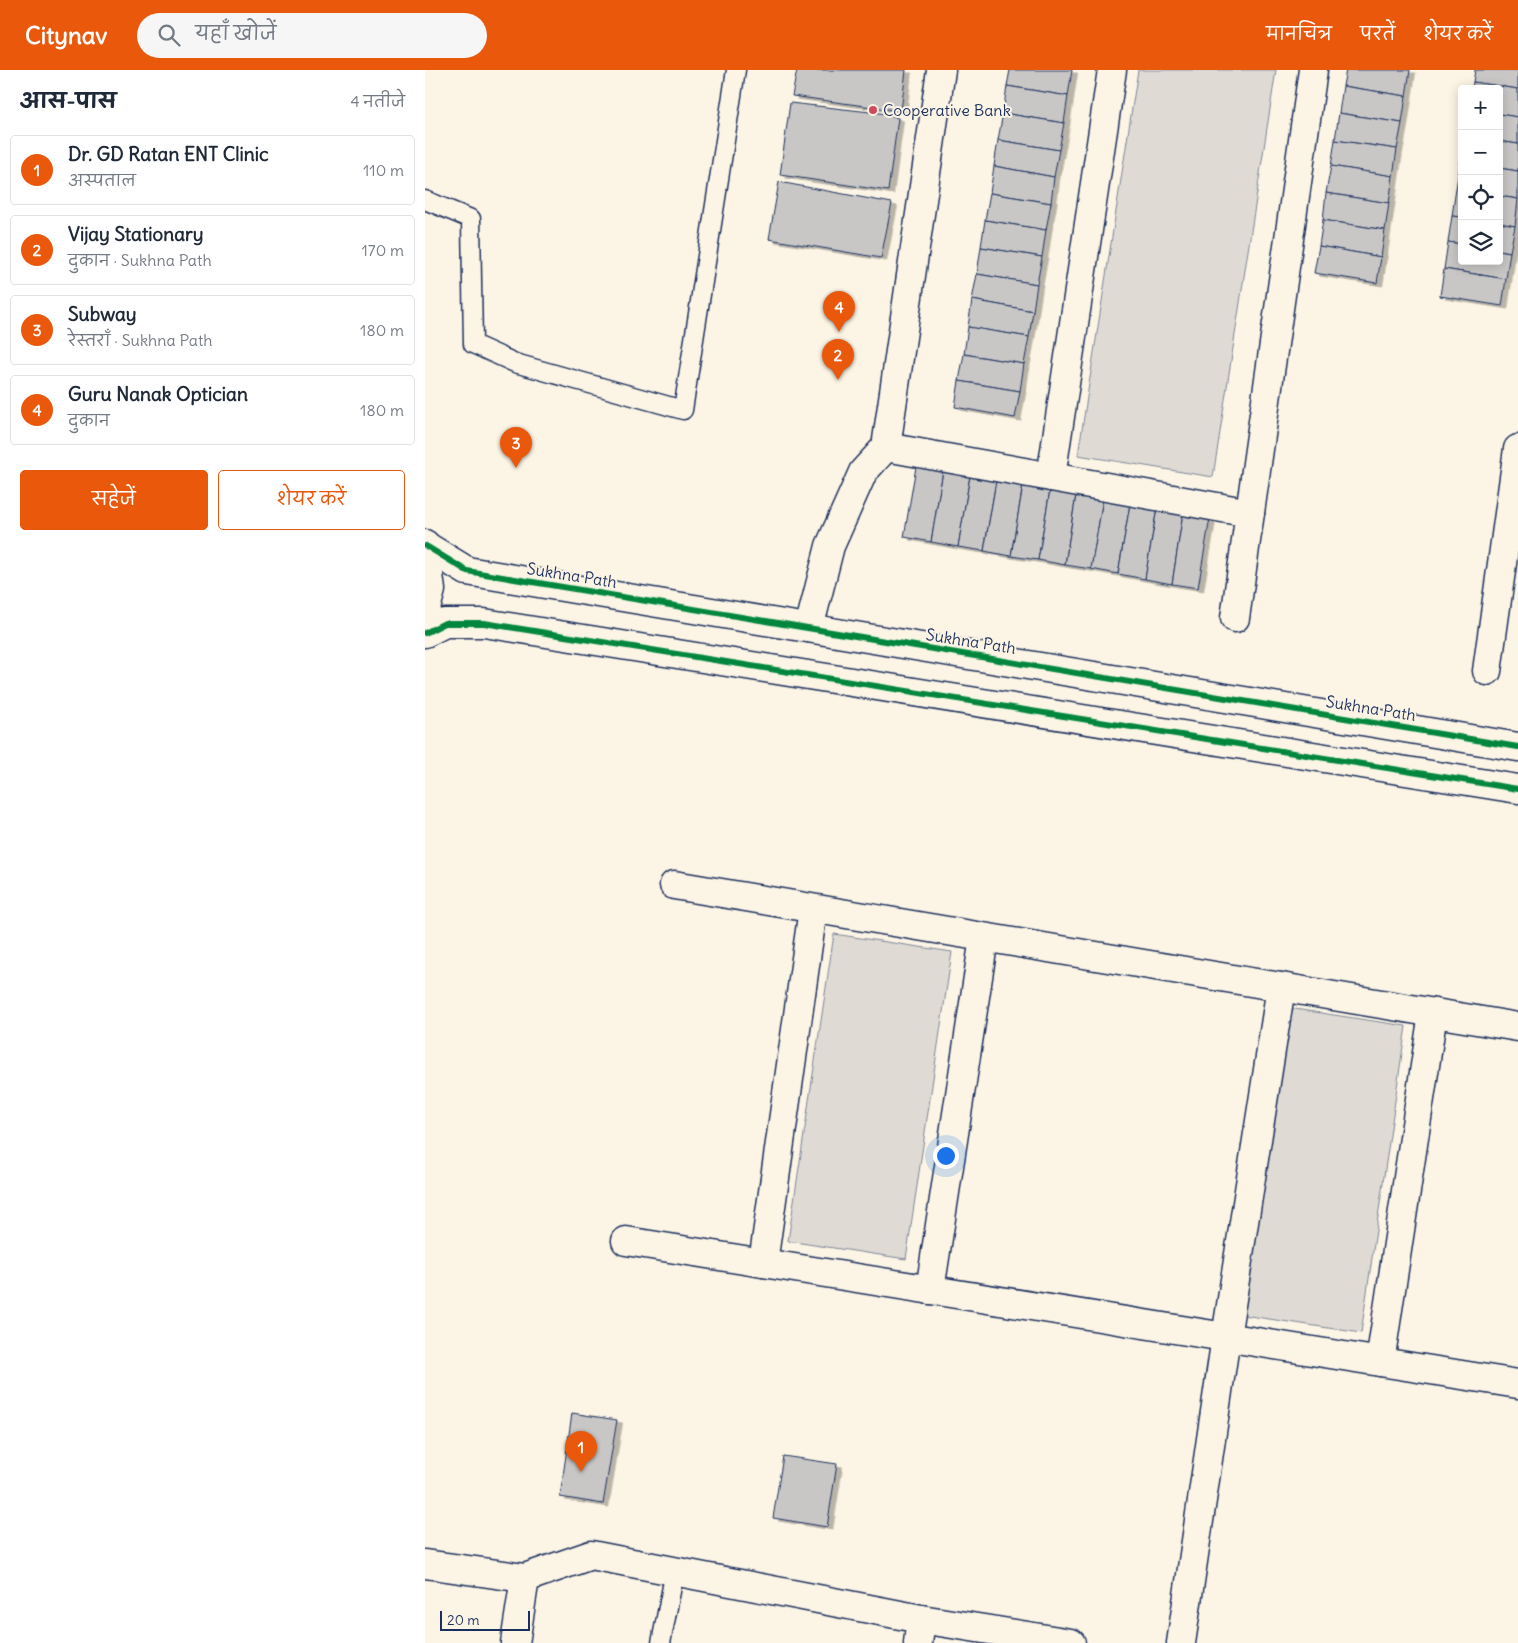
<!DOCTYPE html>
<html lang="hi">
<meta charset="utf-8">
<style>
:root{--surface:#fff;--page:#f6f6f7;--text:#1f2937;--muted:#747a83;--line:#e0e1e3;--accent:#ea580c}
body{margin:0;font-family:Delius,"Playpen Sans Deva",sans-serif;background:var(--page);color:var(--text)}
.controls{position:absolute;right:15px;top:15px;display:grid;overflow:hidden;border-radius:5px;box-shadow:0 2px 12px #0003}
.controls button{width:45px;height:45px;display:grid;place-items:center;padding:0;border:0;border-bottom:1px solid var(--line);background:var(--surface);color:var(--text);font:25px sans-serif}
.scale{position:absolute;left:15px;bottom:12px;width:90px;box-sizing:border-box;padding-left:5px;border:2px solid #1b2f5e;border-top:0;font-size:14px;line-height:18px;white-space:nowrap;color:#1b2f5e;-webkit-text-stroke:4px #fcf5e5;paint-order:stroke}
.you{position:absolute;left:520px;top:1085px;width:18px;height:18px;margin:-12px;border:4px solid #fff;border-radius:50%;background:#1a73e8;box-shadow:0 0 0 8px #1a73e833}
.badge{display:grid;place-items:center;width:32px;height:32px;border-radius:50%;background:var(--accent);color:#fff;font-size:16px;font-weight:700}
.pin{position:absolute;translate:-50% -41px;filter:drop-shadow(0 1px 2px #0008)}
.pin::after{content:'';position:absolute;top:26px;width:18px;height:15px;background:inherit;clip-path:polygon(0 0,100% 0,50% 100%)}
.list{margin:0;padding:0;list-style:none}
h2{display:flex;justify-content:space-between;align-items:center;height:65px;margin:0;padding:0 20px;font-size:21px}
h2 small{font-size:16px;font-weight:400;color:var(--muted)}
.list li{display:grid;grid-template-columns:32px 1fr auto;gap:15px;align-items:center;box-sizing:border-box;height:70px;margin:0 10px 10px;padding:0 10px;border:1px solid var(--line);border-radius:5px}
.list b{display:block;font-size:19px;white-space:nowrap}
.list p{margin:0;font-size:16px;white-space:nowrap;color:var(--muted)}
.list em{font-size:16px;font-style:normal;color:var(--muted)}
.actions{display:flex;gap:10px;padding:15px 20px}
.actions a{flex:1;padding:11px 0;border:1px solid var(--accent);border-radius:5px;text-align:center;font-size:18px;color:var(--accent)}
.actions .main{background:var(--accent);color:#fff}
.icon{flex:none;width:28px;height:28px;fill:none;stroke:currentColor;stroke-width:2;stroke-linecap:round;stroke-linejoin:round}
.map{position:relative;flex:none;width:1093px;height:1573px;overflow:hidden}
header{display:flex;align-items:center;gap:30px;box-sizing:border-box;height:70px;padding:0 25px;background:var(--accent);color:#fff}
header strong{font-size:24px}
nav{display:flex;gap:28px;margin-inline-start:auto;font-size:18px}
.search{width:350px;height:45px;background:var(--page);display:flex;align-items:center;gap:12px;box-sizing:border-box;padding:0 18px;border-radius:28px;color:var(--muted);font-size:19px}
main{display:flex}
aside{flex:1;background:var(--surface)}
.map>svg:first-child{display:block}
.green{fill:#dfdbd4;stroke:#7d8599}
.building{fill:#c8c7c6;stroke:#1b2f5e;filter:url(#shadow)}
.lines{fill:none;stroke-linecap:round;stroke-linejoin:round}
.service-casing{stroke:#1b2f5e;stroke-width:21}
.minor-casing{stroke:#1b2f5e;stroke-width:31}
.tertiary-casing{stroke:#1b2f5e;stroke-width:31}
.secondary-casing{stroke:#1b2f5e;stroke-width:31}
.service{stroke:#fcf5e5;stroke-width:18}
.minor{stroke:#fcf5e5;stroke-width:28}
.tertiary{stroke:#fcf5e5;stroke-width:28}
.secondary{stroke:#fcf5e5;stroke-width:28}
.cycleway-casing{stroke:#fcf5e5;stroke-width:9}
.cycleway{stroke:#00873e;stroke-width:6}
.poi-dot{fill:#d1495b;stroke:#fcf5e5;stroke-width:2}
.labels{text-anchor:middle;stroke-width:4;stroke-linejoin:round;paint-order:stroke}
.poi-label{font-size:16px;fill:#1b2f5e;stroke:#fcf5e5;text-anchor:start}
.street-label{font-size:16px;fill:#1b2f5e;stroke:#fcf5e5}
</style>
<header>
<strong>Citynav</strong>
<div class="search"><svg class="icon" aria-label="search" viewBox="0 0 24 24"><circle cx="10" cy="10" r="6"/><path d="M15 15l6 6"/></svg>यहाँ खोजें</div>
<nav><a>मानचित्र</a><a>परतें</a><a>शेयर करें</a></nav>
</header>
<main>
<aside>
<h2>आस-पास<small>4 नतीजे</small></h2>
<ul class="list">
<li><span class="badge">1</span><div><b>Dr. GD Ratan ENT Clinic</b><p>अस्पताल</p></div><em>110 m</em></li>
<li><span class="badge">2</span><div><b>Vijay Stationary</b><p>दुकान · Sukhna Path</p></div><em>170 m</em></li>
<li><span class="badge">3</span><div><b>Subway</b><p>रेस्तराँ · Sukhna Path</p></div><em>180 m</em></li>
<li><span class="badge">4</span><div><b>Guru Nanak Optician</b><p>दुकान</p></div><em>180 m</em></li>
</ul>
<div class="actions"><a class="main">सहेजें</a><a>शेयर करें</a></div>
</aside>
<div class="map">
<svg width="1093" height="1573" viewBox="0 0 1093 1573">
<defs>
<filter id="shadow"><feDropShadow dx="5.5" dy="3" stdDeviation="0" flood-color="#0004"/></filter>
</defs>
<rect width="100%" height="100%" fill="#fcf5e5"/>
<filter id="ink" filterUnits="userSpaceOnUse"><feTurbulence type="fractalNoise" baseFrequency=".02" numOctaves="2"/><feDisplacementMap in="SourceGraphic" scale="10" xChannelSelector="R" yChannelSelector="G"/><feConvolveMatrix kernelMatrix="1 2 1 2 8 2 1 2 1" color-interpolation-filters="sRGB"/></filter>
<g filter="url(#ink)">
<g class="green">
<polygon points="713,0 851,0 788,407 653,385"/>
<polygon points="409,864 527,882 481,1189 363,1171"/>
<polygon points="863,938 981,956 936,1263 818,1245"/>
</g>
<g class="building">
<polygon points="372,0 481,0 476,41 367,26"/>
<polygon points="585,0 647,0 643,26 582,16"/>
<polygon points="921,0 985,0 981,26 918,16"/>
<polygon points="1050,0 1093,0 1093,19 1048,12"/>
<polygon points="1048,12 1093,19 1093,47 1074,44 1074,19 1047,19"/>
<polygon points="582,16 643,26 639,53 578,43"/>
<polygon points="918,16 981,26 977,53 914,43"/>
<polygon points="365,33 463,44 473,48 463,121 355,105"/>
<polygon points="578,43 639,53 634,80 573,70"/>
<polygon points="914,43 977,53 972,79 910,70"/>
<polygon points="1074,44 1093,47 1093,74 1074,71"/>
<polygon points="573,70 634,80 629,107 569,96"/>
<polygon points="910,70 972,79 968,106 906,96"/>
<polygon points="1074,71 1093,74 1093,101 1074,98"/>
<polygon points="1035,92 1037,92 1037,120 1031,119"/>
<polygon points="569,96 629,107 626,133 565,123"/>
<polygon points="906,96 968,106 964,133 901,123"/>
<polygon points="1074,98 1093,101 1093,129 1074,126"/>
<polygon points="354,112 467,133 456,188 344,169"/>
<polygon points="1031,119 1037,120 1037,147 1027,146"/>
<polygon points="565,123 626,133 621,160 560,150"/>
<polygon points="901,123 964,133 960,160 898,150"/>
<polygon points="1074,126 1093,129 1090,156 1074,153"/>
<polygon points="1027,146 1037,147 1037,174 1023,172"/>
<polygon points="560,150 621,160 617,187 556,177"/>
<polygon points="898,150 960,160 956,187 894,176"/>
<polygon points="1074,153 1090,156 1085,182 1074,180"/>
<polygon points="1023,172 1037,174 1037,191 1074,191 1074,180 1085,182 1081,209 1019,199"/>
<polygon points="894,176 956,187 952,213 889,203"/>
<polygon points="556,177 617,187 612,214 552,204"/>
<polygon points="1019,199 1081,209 1077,236 1015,226"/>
<polygon points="552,204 612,214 608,241 547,230"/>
<polygon points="547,230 608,241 604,267 543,257"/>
<polygon points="543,257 604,267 599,294 539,284"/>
<polygon points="539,284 599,294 595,321 534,311"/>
<polygon points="534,311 595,321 590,348 530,337"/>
<polygon points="491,397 518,401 506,472 479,467"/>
<polygon points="518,401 545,406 533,477 506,472"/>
<polygon points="545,406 571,411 559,481 533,477"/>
<polygon points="571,411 598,415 586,486 559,481"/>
<polygon points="598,415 625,420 613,490 586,486"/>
<polygon points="625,420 651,425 640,495 613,490"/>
<polygon points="651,425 678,429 666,499 640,495"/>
<polygon points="678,429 705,434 693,504 666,499"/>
<polygon points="705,434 732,438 720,509 693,504"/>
<polygon points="732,438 758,443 747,514 720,509"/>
<polygon points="758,443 785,448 773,518 747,514"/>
<polygon points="147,1343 192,1350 178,1434 135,1427"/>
<polygon points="358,1386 412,1394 402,1457 348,1448"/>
</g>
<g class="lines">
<defs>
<g id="service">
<polyline points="0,130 46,149 48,274 90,293 258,340 311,0"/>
<polyline points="236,1573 250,1501"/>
</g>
<g id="minor">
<polyline points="461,377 825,443"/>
<polyline points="626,407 687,0"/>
<polyline points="810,548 888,0"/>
<polyline points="384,558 405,476 438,402 461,377 516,0"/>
<polyline points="1062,601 1093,379"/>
<polyline points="249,815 1093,957"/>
<polyline points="201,1171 1093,1314"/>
<polyline points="338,1193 388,839"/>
<polyline points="505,1220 559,868"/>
<polyline points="955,1292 1008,943"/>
<polyline points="493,1573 496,1549"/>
<polyline points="756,1573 801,1267 856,917"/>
</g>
<g id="tertiary">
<polyline points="0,1494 100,1508 166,1485 496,1549 646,1573"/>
<polyline points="90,1573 100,1508"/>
</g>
<g id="secondary">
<polyline points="0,474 6,520 0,542"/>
<polyline points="1,476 42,501 1093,677"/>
<polyline points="0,563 20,553 59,553 1093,719"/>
</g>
</defs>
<use href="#service" class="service-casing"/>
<use href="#minor" class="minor-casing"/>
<use href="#tertiary" class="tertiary-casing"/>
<use href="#secondary" class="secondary-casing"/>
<use href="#service" class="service"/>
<use href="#minor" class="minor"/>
<use href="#tertiary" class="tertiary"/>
<use href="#secondary" class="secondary"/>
<defs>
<g id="cycleway">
<polyline points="1,476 42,501 1093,677"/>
<polyline points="0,563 20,553 59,553 1093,719"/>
</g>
</defs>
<use href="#cycleway" class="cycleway-casing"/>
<use href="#cycleway" class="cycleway"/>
</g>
</g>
<circle class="poi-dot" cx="448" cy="40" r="5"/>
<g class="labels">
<g class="poi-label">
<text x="458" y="46">Cooperative Bank</text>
</g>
<g class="street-label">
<text transform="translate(147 505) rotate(9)" y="6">Sukhna Path</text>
<text transform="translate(546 571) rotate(9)" y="6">Sukhna Path</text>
<text transform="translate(946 638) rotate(9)" y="6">Sukhna Path</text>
</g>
</g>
</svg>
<div class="controls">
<button>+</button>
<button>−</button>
<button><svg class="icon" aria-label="locate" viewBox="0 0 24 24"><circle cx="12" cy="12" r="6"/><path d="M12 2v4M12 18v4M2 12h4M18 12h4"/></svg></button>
<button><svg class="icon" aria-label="layers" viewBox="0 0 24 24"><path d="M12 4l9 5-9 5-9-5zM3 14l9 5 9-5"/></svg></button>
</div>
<div class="scale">20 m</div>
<div class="you"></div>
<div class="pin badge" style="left:156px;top:1402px">1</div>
<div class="pin badge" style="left:413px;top:310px">2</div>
<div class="pin badge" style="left:91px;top:398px">3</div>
<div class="pin badge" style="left:414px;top:262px">4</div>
</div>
</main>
